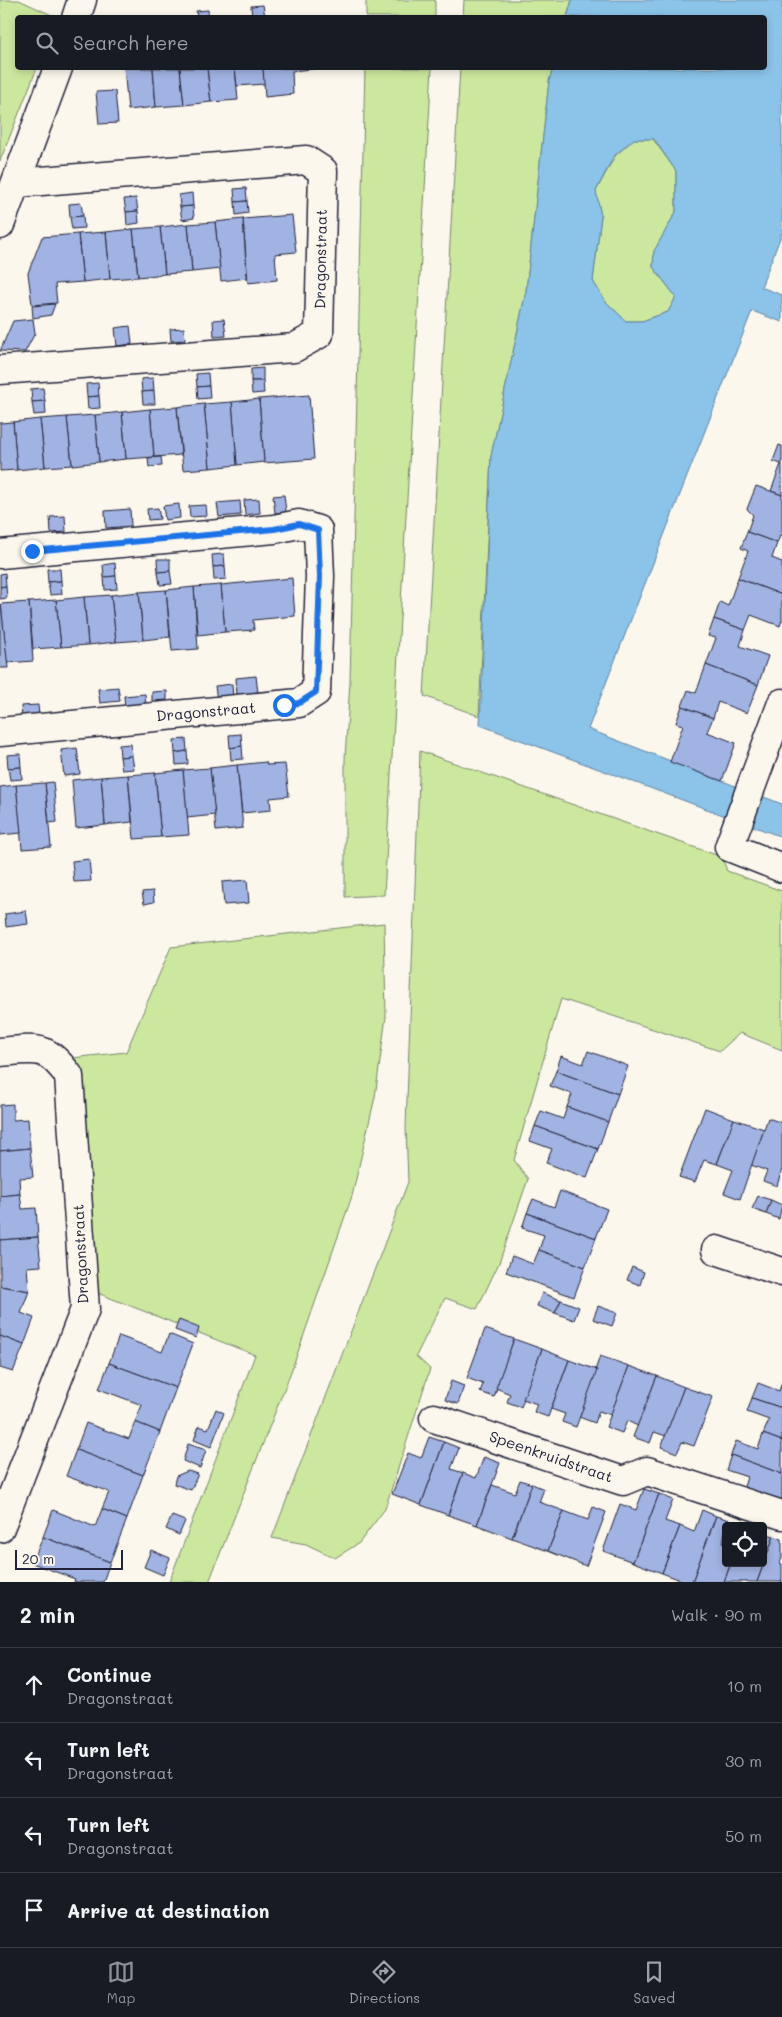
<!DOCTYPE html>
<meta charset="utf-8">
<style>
:root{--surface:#171b24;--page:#20242c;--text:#f1f3f6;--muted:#9ea1a6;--line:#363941;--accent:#8c9099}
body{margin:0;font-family:Mali,sans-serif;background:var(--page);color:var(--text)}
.controls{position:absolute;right:15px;bottom:15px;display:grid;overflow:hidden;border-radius:5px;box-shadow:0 2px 8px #0003}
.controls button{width:45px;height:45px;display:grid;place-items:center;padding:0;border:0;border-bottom:1px solid var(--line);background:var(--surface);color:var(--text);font:25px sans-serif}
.scale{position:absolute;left:15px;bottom:12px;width:108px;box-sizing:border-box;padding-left:5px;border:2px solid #22223b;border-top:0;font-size:14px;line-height:18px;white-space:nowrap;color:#22223b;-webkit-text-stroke:4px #fbf7ec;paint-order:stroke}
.stop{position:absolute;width:15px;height:15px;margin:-11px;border:4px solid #1a73e8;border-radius:50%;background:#fff}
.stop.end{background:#1a73e8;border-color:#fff;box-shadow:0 1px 5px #0008}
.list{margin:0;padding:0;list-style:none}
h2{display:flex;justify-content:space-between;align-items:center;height:65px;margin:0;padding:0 20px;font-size:21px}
h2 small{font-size:16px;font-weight:400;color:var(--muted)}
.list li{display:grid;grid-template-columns:32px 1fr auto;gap:15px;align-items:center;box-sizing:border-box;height:75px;padding:0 20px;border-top:1px solid var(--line)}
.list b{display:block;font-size:19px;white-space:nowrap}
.list p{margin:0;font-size:16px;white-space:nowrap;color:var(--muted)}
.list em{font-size:16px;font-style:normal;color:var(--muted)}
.icon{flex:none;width:28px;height:28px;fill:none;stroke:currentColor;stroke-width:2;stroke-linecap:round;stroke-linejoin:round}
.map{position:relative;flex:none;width:782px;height:1582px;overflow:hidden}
.search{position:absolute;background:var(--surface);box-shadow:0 2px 8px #0003;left:15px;right:15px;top:15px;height:55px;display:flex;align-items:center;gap:12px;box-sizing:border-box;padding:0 18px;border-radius:5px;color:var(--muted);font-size:19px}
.sheet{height:365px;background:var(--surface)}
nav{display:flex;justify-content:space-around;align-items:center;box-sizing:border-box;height:70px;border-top:1px solid var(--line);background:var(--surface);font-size:14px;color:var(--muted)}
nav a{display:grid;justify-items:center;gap:2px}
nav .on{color:var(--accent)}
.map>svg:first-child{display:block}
.green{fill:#cce89f;stroke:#77856d}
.water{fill:#8bc3e9;stroke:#6183a3;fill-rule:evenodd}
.building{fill:#a1b3e2;stroke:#22223b}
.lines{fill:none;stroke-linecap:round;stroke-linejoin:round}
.minor-casing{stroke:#22223b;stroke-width:31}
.minor{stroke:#fbf7ec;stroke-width:28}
.route{stroke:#1a73e8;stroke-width:6}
.labels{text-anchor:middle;stroke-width:4;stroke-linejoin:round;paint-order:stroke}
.street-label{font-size:15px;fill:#22223b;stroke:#fbf7ec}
</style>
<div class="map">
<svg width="782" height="1582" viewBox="0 0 782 1582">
<rect width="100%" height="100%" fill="#fbf7ec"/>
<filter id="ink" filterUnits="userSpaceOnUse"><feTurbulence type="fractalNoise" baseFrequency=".02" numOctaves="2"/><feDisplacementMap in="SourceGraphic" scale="10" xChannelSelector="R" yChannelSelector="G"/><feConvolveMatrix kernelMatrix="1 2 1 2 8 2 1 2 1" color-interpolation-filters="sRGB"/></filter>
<g filter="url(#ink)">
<g class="green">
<polygon points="0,0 19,0 56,17 18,18 18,68 37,68 0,161"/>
<rect x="366" y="0" width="69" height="17"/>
<polygon points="464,0 572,0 567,17 463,17"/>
<polygon points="365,68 432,68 384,895 345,897 345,758 350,682"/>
<polygon points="460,68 553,68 549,81 526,291 491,456 479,716 424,696"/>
<polygon points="634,139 653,139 676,171 676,212 654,251 653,267 676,297 668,312 642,321 626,321 605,301 593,281 601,216 596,191 615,156"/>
<polygon points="420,751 722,857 727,871 782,891 782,1050 740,1033 720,1051 561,999 514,1160 528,1179 499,1263 477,1309 445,1298 416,1356 430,1369 385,1509 359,1543 335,1558 306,1544 272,1538 408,1182 406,1127"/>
<polygon points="384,923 386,1017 375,1097 352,1196 292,1369 209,1582 169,1582 255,1355 95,1292 72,1058 126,1052 171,947"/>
</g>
<path class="water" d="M572 0H782V233L761 287 782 295V322L752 311 588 729 782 804V837L480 725 491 456 526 291 549 81 553 68H764V18L567 17ZM634 139H654L676 171V212L654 251 653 267 676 297 668 312 642 321H626L605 301 593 281 601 216 596 191 614 156Z"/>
<g class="building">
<polygon points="263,5 265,17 252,18 251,6"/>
<polygon points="208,10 209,18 197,18 196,11"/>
<polygon points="124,68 153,68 156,107 128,110"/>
<polygon points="153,68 180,68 184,105 156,107"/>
<polygon points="180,68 207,68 211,102 184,105"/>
<polygon points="207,68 235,68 238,100 211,102"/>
<polygon points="235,68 263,68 265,84 237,86"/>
<polygon points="263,68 321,68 292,71 293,94 265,97"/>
<polygon points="115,91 118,123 99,124 96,92"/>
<polygon points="246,188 247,201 235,202 234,189"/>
<polygon points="192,193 193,206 180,207 179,195"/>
<polygon points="136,198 138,211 126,212 124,199"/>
<polygon points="247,201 248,213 236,215 235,202"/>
<polygon points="81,203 83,216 70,217 69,204"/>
<polygon points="193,206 194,218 182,220 180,207"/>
<polygon points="138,211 139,223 127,225 126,212"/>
<polygon points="292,215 296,252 275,254 277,280 248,283 243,219"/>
<polygon points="83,216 84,228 72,229 70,217"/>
<polygon points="243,219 247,278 221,281 215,222"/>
<polygon points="215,222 220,269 192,272 188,224"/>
<polygon points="188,224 192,272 165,274 160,227"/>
<polygon points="160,227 165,274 138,277 133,229"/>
<polygon points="133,229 138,277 110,279 106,232"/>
<polygon points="106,232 110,279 83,282 78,234"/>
<polygon points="78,234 83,282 55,284 57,303 32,305 28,273 42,237"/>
<polygon points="55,304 51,315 33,318 32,306"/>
<polygon points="33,319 35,333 25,352 0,351 13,321"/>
<polygon points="224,319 226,336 214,337 213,320"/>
<polygon points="130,326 132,344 117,346 115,328"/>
<polygon points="184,328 185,340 171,341 170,329"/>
<polygon points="263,368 263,381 251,381 251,369"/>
<polygon points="208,373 209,386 197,387 196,374"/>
<polygon points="153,378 154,391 142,392 141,379"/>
<polygon points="251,381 263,381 264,393 252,394"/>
<polygon points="98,383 99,396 87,397 86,384"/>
<polygon points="209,386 210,398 198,399 197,387"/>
<polygon points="43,388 45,401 32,402 31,389"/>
<polygon points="154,391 155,404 143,404 142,392"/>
<polygon points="309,395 314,459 264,463 259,399"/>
<polygon points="99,396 100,408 88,409 87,397"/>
<polygon points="259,399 264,462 237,465 232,402"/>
<polygon points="45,401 46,414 34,415 32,402"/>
<polygon points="232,402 237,465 210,468 204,404"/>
<polygon points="204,404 210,468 183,470 177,407"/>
<polygon points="177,407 181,455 154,457 150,409"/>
<polygon points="150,409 154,457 126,459 122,412"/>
<polygon points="122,412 126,459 99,462 95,415"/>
<polygon points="95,415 99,462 72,465 67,417"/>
<polygon points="67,417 72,465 45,467 40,419"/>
<polygon points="40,419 45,467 17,470 13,422"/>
<polygon points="13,422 17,470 0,471 0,423"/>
<polygon points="779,445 782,446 782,495 771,491 781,464 773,461"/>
<polygon points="161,457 162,466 149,467 148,458"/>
<polygon points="756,486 782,495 782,531 777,543 747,532 753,515 747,509"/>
<polygon points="284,495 286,512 275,513 273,496"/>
<polygon points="259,499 260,513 245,515 244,500"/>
<polygon points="240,501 241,515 219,517 217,503"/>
<polygon points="179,504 180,518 165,520 163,506"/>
<polygon points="206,505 207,516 190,517 189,506"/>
<polygon points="158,508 160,519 148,520 147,509"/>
<polygon points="130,509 131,526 106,528 105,511"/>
<polygon points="65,516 66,532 51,533 50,517"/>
<polygon points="747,532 777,543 772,558 782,562 782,595 738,578 748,551 741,548"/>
<polygon points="224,554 225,566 213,567 212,555"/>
<polygon points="157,559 170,559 170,571 158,572"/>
<polygon points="115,563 116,576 104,577 103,565"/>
<polygon points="225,566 226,579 214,580 213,567"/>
<polygon points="47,569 60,569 61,581 48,582"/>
<polygon points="170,571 172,584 160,585 158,572"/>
<polygon points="5,573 6,586 0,587 0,574"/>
<polygon points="116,576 117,589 105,590 104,577"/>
<polygon points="292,578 295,616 253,620 254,630 225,632 221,585"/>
<polygon points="738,578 782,595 782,620 780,626 751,615 745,630 714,619 720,602 728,606"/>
<polygon points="61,581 62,594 50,595 48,582"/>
<polygon points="221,585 225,632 198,635 194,587"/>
<polygon points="6,586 7,598 0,599 0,587"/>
<polygon points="194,587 198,649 172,651 166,590"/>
<polygon points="166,590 170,637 143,640 139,592"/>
<polygon points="139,592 143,640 116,642 111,595"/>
<polygon points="111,595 116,642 88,645 84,597"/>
<polygon points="84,597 88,645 61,647 56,600"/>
<polygon points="56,600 61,647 33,649 29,602"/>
<polygon points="29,602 33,661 7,663 1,604"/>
<polygon points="1,604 8,668 0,668 0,605"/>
<polygon points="714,619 745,630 740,646 768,656 758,685 706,665 716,638 708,636"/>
<polygon points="706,665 758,685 747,713 718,702 713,718 682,706 688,690 696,693"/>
<polygon points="256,676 258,693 237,695 236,678"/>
<polygon points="232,684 233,699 217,700 215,686"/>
<polygon points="118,687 120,701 100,703 98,689"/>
<polygon points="167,691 167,700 152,701 152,692"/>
<polygon points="145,694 146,706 125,708 124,696"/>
<polygon points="38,705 39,716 22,718 21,706"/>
<polygon points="682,706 713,718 707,732 736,743 722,781 670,762 683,725 676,723"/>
<polygon points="241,734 242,746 230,748 229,735"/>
<polygon points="186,739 187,751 175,753 174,740"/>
<polygon points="131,744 132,756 120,757 119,745"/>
<polygon points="242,746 243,759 231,760 230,748"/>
<polygon points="77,748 80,774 64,776 61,750"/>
<polygon points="187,751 188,764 176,765 175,753"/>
<polygon points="20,754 21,767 8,768 7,755"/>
<polygon points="132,756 134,769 122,770 120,757"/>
<polygon points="266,762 267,765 285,764 289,796 270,798 271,810 242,813 237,765"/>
<polygon points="237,765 243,828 216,831 210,768"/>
<polygon points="21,767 22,779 10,780 8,768"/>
<polygon points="210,768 215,815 187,818 183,770"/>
<polygon points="183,770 189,835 161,837 155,773"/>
<polygon points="155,773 161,837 134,839 128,775"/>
<polygon points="128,775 132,822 105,825 101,777"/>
<polygon points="101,777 105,825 76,828 72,780"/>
<polygon points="53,782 57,822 49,823 45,783"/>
<polygon points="45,783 51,847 22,849 16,785"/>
<polygon points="16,785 21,833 0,835 0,787"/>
<polygon points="89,859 91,881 74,882 72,861"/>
<polygon points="247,880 249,903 224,905 222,882"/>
<polygon points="153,891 154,902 144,904 142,892"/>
<polygon points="26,911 28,924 6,927 5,914"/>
<polygon points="588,1051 628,1066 618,1094 556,1071 561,1056 583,1064"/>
<polygon points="556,1071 618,1094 608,1122 567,1107 572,1094 550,1086"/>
<polygon points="13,1104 13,1120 28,1119 30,1148 0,1151 0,1105"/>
<polygon points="567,1107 608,1122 598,1149 535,1126 541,1111 563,1119"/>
<polygon points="705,1108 734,1119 717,1164 704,1160 695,1182 679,1177"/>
<polygon points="768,1118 782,1123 782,1169 777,1186 763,1181 767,1171 751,1165"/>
<polygon points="734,1119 764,1129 740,1199 724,1193 733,1170 717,1164"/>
<polygon points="535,1126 598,1149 587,1178 546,1163 552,1149 530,1141"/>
<polygon points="30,1148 33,1177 19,1178 20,1194 0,1196 0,1151"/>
<polygon points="560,1191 607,1209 596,1238 527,1213 533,1199 554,1207"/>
<polygon points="20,1194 22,1209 36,1208 38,1237 0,1240 0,1196"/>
<polygon points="758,1196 771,1200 766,1214 752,1209"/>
<polygon points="771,1200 782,1205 779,1219 766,1214"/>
<polygon points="527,1213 596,1238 585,1267 539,1250 544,1235 522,1228"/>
<polygon points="38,1237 41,1266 27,1267 29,1291 0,1286 0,1240"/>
<polygon points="539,1250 585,1267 574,1297 506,1272 512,1256 533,1264"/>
<polygon points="632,1267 644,1272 640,1285 627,1280"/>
<polygon points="0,1286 29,1291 21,1313 34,1318 24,1345 0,1336"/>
<polygon points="542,1293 561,1300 555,1313 537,1306"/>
<polygon points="561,1300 579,1307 574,1320 555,1313"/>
<polygon points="598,1306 617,1313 612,1326 593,1319"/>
<polygon points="179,1320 199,1328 196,1338 175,1330"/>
<polygon points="485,1329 514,1339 494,1397 480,1392 483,1384 467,1378"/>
<polygon points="169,1334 193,1344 176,1388 109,1363 119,1336 162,1352"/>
<polygon points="0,1336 24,1345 13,1372 0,1368"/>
<polygon points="514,1339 542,1349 521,1407 507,1402 510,1394 496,1388"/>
<polygon points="542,1349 569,1360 548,1417 534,1412 537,1404 523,1399"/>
<polygon points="600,1356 629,1366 611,1415 599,1411 595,1423 579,1417"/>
<polygon points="569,1360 597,1370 576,1427 562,1422 565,1414 551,1409"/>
<polygon points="109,1363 176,1388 160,1432 135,1422 142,1405 99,1389"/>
<polygon points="629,1366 657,1376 638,1426 627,1421 622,1433 606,1427"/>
<polygon points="657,1376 684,1387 666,1436 654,1432 650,1443 633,1437"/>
<polygon points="451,1381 464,1386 458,1404 445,1400"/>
<polygon points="782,1382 782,1408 752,1398 758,1383 779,1391"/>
<polygon points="684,1387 713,1397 694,1446 682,1442 677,1453 661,1447"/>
<polygon points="752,1398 782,1408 782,1441 763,1434 769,1420 747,1412"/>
<polygon points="216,1409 224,1413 211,1447 194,1440 199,1426 208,1429"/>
<polygon points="135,1422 160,1432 143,1475 76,1450 86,1423 129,1439"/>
<polygon points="763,1434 782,1441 782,1474 731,1455 736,1441 758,1449"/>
<polygon points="429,1437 444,1442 421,1505 392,1494 408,1453 421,1458"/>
<polygon points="444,1442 459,1448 451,1469 463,1473 448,1515 421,1505"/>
<polygon points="188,1444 206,1450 200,1468 183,1461"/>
<polygon points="76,1450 143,1475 127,1519 102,1509 109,1492 66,1476"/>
<polygon points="731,1455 782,1474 782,1508 742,1493 747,1477 726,1470"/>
<polygon points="484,1457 500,1463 477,1525 448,1515 463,1473 476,1478"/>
<polygon points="188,1471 198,1474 191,1490 174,1484 176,1476"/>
<polygon points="520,1480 532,1484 512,1538 477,1525 492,1485 515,1493"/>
<polygon points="532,1484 544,1489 539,1502 564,1511 548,1551 512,1538"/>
<polygon points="644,1489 659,1494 633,1562 603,1551 620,1504 636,1510"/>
<polygon points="659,1494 673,1500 665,1521 680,1526 662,1573 633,1562"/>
<polygon points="593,1507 606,1512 586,1566 548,1551 564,1511 588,1520"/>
<polygon points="102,1509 127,1519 110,1562 43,1537 53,1510 95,1527"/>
<polygon points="702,1510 716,1516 692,1582 686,1582 662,1573 680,1526 694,1532"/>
<polygon points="172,1516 185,1521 179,1535 166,1529"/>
<polygon points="716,1516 730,1520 728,1526 726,1526 723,1542 726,1543 726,1563 731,1563 724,1582 692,1582"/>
<polygon points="763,1533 774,1536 757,1582 724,1582 731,1563 763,1563"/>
<polygon points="774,1536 782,1539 782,1558 780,1563 782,1564 782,1582 757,1582"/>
<polygon points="43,1537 110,1562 103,1582 74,1582 75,1579 32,1563"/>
<polygon points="151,1550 170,1558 163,1575 144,1567"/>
</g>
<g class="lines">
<defs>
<g id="minor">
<polyline points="76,18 82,0"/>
<polyline points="0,225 58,68"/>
<polyline points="0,370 294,348 319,334 323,171 306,160 16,183"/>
<polyline points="0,554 274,529 299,524 318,530 320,576 316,692 299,703 0,732"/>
<polyline points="782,703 729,847 782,868"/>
<path d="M0 1052C37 1049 46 1044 69 1076L85 1309 0 1528"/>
<polyline points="716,1250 782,1272"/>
<polyline points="434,1418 623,1481 647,1471 782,1515"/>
</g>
</defs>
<use href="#minor" class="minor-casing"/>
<use href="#minor" class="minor"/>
</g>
</g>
<g class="lines" filter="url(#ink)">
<polyline class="route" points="32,551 274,529 299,524 318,530 320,576 316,692 299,703 284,705"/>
</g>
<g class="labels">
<g class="street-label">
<text transform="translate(321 259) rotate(-89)" y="5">Dragonstraat</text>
<text transform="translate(206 712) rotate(-5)" y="5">Dragonstraat</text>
<text transform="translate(81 1254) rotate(-93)" y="5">Dragonstraat</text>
<text transform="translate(551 1457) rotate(19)" y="5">Speenkruidstraat</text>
</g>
</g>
</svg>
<div class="controls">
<button><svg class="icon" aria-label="locate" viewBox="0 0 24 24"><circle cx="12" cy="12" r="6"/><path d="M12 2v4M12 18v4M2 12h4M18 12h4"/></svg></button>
</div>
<div class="scale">20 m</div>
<div class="stop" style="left:284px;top:705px"></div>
<div class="stop end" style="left:32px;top:551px"></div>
<div class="search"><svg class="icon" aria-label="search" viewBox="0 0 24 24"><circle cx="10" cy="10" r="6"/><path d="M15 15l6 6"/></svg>Search here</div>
</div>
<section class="sheet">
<h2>2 min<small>Walk · 90 m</small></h2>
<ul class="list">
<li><svg class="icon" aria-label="ahead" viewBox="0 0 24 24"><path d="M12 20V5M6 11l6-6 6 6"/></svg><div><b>Continue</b><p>Dragonstraat</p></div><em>10 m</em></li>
<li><svg class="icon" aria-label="left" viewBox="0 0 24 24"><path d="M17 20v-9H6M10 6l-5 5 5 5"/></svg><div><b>Turn left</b><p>Dragonstraat</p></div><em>30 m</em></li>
<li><svg class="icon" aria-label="left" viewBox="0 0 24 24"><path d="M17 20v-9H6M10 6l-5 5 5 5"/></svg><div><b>Turn left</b><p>Dragonstraat</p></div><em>50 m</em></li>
<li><svg class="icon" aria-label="arrive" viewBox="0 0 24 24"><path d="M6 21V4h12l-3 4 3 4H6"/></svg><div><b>Arrive at destination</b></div></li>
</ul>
</section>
<nav>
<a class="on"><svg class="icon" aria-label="map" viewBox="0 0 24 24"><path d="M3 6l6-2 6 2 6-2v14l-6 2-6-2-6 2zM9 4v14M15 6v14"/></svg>Map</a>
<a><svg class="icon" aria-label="directions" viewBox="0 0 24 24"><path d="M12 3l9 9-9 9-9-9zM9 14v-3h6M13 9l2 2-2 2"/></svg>Directions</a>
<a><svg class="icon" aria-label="saved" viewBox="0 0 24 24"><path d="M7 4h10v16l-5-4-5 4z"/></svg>Saved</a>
</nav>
